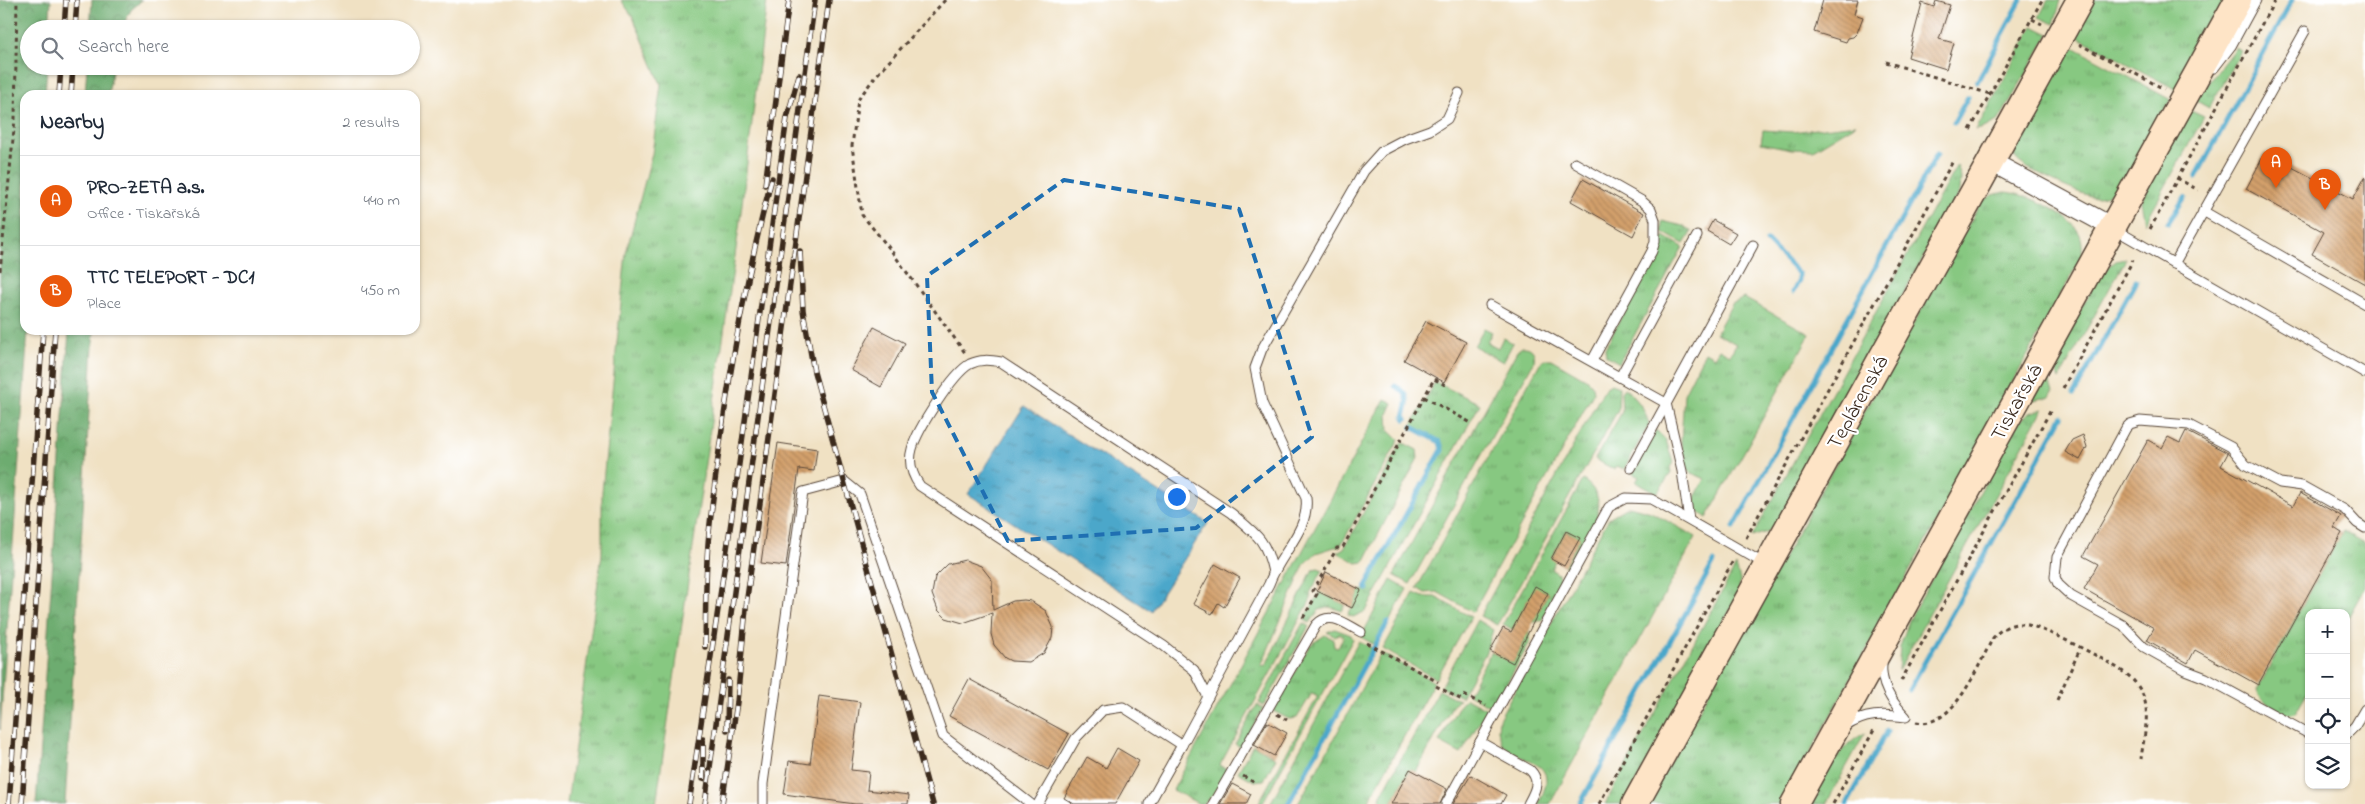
<!DOCTYPE html>
<meta charset="utf-8">
<style>
:root{--surface:#fff;--page:#f6f6f7;--text:#1f2937;--muted:#747a83;--line:#e0e1e3;--accent:#ea580c}
body{margin:0;font-family:"Indie Flower",sans-serif;background:var(--page);color:var(--text)}
.controls{position:absolute;right:15px;bottom:15px;display:grid;overflow:hidden;border-radius:10px;box-shadow:0 1px 4px #0004}
.controls button{width:45px;height:45px;display:grid;place-items:center;padding:0;border:0;border-bottom:1px solid var(--line);background:var(--surface);color:var(--text);font:25px sans-serif}
.you{position:absolute;left:1176px;top:496px;width:18px;height:18px;margin:-12px;border:4px solid #fff;border-radius:50%;background:#1a73e8;box-shadow:0 0 0 8px #1a73e833}
.badge{display:grid;place-items:center;width:32px;height:32px;border-radius:50%;background:var(--accent);color:#fff;font-size:16px;font-weight:700}
.pin{position:absolute;translate:-50% -41px;filter:drop-shadow(0 1px 2px #0008)}
.pin::after{content:'';position:absolute;top:26px;width:18px;height:15px;background:inherit;clip-path:polygon(0 0,100% 0,50% 100%)}
.list{margin:0;padding:0;list-style:none}
h2{display:flex;justify-content:space-between;align-items:center;height:65px;margin:0;padding:0 20px;font-size:21px}
h2 small{font-size:16px;font-weight:400;color:var(--muted)}
.list li{display:grid;grid-template-columns:32px 1fr auto;gap:15px;align-items:center;box-sizing:border-box;height:90px;padding:0 20px;border-top:1px solid var(--line)}
.list b{display:block;font-size:19px;white-space:nowrap}
.list p{margin:0;font-size:16px;white-space:nowrap;color:var(--muted)}
.list em{font-size:16px;font-style:normal;color:var(--muted)}
.icon{flex:none;width:28px;height:28px;fill:none;stroke:currentColor;stroke-width:2;stroke-linecap:round;stroke-linejoin:round}
.map{position:relative;flex:none;width:2365px;height:804px;overflow:hidden}
.search{position:absolute;background:var(--surface);box-shadow:0 1px 4px #0004;left:20px;top:20px;width:400px;height:55px;display:flex;align-items:center;gap:12px;box-sizing:border-box;padding:0 18px;border-radius:28px;color:var(--muted);font-size:19px}
.panel{position:absolute;background:var(--surface);box-shadow:0 1px 4px #0004;left:20px;top:90px;width:400px;height:245px;border-radius:15px}
.map>svg:first-child{display:block}
.grass{fill:url(#grass-tufts);stroke:#617950}
.forest{fill:url(#forest-crowns);stroke:#546b46}
.water{fill:url(#water-ripples);stroke:#446874}
.lines{fill:none;stroke-linecap:round;stroke-linejoin:round}
.stream{stroke:#4ca7ca;stroke-width:5}
.building{fill:url(#building-back-hatch)}
.lane-casing{stroke:#564537;stroke-width:11}
.street-casing{stroke:#564537;stroke-width:21}
.secondary-casing{stroke:#564537;stroke-width:29}
.path{stroke:#564537;stroke-width:3;stroke-dasharray:4 4;stroke-linecap:butt}
.lane{stroke:#fff;stroke-width:9}
.street{stroke:#fff;stroke-width:19}
.secondary{stroke:#fee4c6;stroke-width:26}
.rail-casing{stroke:#3b2a1e;stroke-width:5.5}
.rail{stroke:#fff;stroke-width:4;stroke-dasharray:11;stroke-linecap:butt}
.marked{fill:none;stroke:#1f6fb2;stroke-width:4;stroke-dasharray:10 6;stroke-linejoin:round}
.labels{text-anchor:middle;stroke-width:4.5;stroke-linejoin:round;paint-order:stroke}
.street-label{font-size:21px;fill:#3b2a1e;stroke:#fff}
</style>
<div class="map">
<svg width="2365" height="804" viewBox="0 0 2365 804">
<defs>
<pattern id="grass-tufts" width="24" height="20" patternUnits="userSpaceOnUse" patternTransform="scale(1.25)"><rect width="24" height="20" fill="#87c881"/><path d="M3 7l-1-3M5 7V3M7 7l1-3M15 17l-1-3M17 17v-4M19 17l1-3" fill="none" stroke="#70a369"/></pattern>
<pattern id="forest-crowns" width="20" height="18" patternUnits="userSpaceOnUse" patternTransform="scale(1.25)"><rect width="20" height="18" fill="#6dac6f"/><path d="M2 6a3 3 0 1 1 6 0M12 15a3 3 0 1 1 6 0" fill="none" stroke="#5b8c5b"/></pattern>
<pattern id="water-ripples" width="26" height="14" patternUnits="userSpaceOnUse" patternTransform="scale(1.25)"><rect width="26" height="14" fill="#4ca7ca"/><path d="M2 4q2-2 4 0t4 0M15 11q2-2 4 0t4 0" fill="none" stroke="#4088a3"/></pattern>
<pattern id="building-back-hatch" width="6" height="6" patternUnits="userSpaceOnUse" patternTransform="scale(1.25)"><rect width="6" height="6" fill="#d3a06c"/><path d="M-1 5l2 2M0 0l6 6M5-1l2 2" fill="none" stroke="#ac8358"/></pattern>
</defs>
<rect width="100%" height="100%" fill="#fff"/>
<filter id="ink" filterUnits="userSpaceOnUse"><feTurbulence type="fractalNoise" baseFrequency=".02" numOctaves="2"/><feDisplacementMap in="SourceGraphic" scale="10" xChannelSelector="R" yChannelSelector="G"/><feConvolveMatrix kernelMatrix="1 2 1 2 8 2 1 2 1" color-interpolation-filters="sRGB"/></filter>
<filter id="wash" filterUnits="userSpaceOnUse"><feTurbulence type="fractalNoise" baseFrequency=".0096" numOctaves="4" result="noise"/><feDisplacementMap in="SourceGraphic" scale="20" xChannelSelector="R" yChannelSelector="G"/><feGaussianBlur stdDeviation="1.12" result="paint"/><feColorMatrix in="noise" values="0 0 0 0 0 0 0 0 0 0 0 0 0 0 0 0 0 1.4 0 .05"/><feComposite in="paint" operator="in"/></filter>
<g filter="url(#wash)">
<rect width="100%" height="100%" fill="#f0e1c3"/>
<g class="grass">
<polygon points="621,0 767,0 739,228 656,804 567,804 602,554 602,492 626,253 652,154 661,84 633,17"/>
<polygon points="2048,0 2061,0 2054,24 2039,17"/>
<polygon points="2091,0 2226,0 2177,90 2072,34"/>
<polygon points="2033,26 2049,34 1999,120 1984,128 1976,130"/>
<path d="M2066 43 2171 100 2124 184C2117 190 2107 197 2097 197 2083 197 2026 170 2017 160 2012 155 2012 149 2013 142Z"/>
<polygon points="2235,48 2241,51 2209,108 2195,100"/>
<polygon points="2189,110 2204,117 2145,223 2141,201"/>
<polygon points="1856,124 1813,150 1791,149 1761,143 1763,130 1792,132"/>
<polygon points="1957,165 1961,178 1960,191 1775,526 1767,532 1752,537"/>
<path d="M2004 192C2026 193 2069 213 2079 233 2083 240 2082 249 2082 256L1782 804H1647L1981 202 1993 195Z"/>
<polygon points="1662,221 1683,226 1692,231 1684,244 1662,232"/>
<polygon points="1664,236 1683,247 1619,363 1606,355 1605,348"/>
<polygon points="2126,259 2059,379 2055,367 2056,353 2101,272 2115,261"/>
<polygon points="1744,298 1810,334 1707,518 1696,510 1695,497 1705,479 1686,470 1681,443 1684,394 1705,352 1714,357 1719,349 1730,355 1736,344 1716,333 1732,304"/>
<polygon points="1484,328 1492,332 1487,342 1498,348 1503,338 1513,343 1503,362 1474,346"/>
<path d="M1522 347C1531 346 1536 352 1534 361L1410 584 1394 575 1517 351Z"/>
<polygon points="1546,359 1551,359 1589,381 1593,386 1594,392 1473,612 1437,592 1425,593 1417,588 1540,363"/>
<polygon points="2046,375 2053,392 2050,397 2033,400 2031,398 2043,376"/>
<polygon points="1435,382 1480,404 1366,611 1353,617 1348,615 1361,590 1364,591 1444,449 1441,441 1412,425"/>
<polygon points="1611,384 1619,387 1618,410 1497,625 1480,616 1605,388"/>
<path d="M1624 388C1637 398 1644 408 1649 424L1624 469 1617 466 1615 470 1595 459 1622 412 1621 392Z"/>
<polygon points="1385,399 1393,403 1388,414 1389,430 1399,440 1341,545 1316,553 1304,565 1261,666 1266,665 1313,569 1318,568 1323,570 1310,593 1311,599 1220,765 1228,770 1214,794 1204,804 1199,804 1173,790"/>
<polygon points="2043,409 1898,671 1900,647 1909,620 2019,422 2030,413"/>
<polygon points="1656,430 1666,440 1673,463 1670,467 1671,473 1657,493 1636,482 1639,477 1632,473"/>
<polygon points="1402,442 1417,450 1418,458 1364,562 1357,563 1337,552 1344,548"/>
<path d="M1583 480C1617 502 1586 539 1573 565L1568 567 1564 566 1580 538 1566 531 1551 558 1555 561 1551 569 1558 574 1561 585 1542 620 1536 622H1533L1548 593 1535 587 1520 614 1525 617 1530 635V642L1493 708 1468 694 1491 652 1513 663 1525 640 1519 636 1520 634 1503 624Z"/>
<path d="M1629 506 1651 512 1696 537 1550 804H1538C1562 759 1527 767 1502 744L1498 730 1499 719 1603 528 1610 517Z"/>
<path d="M2343 531 2365 543V587L2346 621V613H2309V689L2295 713 2288 715C2278 709 2259 703 2257 690Z"/>
<polygon points="1736,566 1740,580 1739,594 1624,804 1605,804"/>
<polygon points="1391,580 1407,589 1376,646 1361,637"/>
<polygon points="1320,592 1345,605 1342,611 1330,607 1319,610 1310,623 1304,620"/>
<polygon points="1414,593 1423,597 1435,597 1471,617 1436,679 1383,649"/>
<polygon points="1477,620 1493,630 1485,654 1461,697 1441,687"/>
<polygon points="1303,623 1309,626 1264,706 1259,703"/>
<polygon points="1335,629 1351,635 1353,639 1262,804 1258,804 1318,696 1312,693 1297,718 1289,719 1273,711 1310,645 1325,635 1333,639 1334,647 1338,648 1344,636 1340,634 1334,636 1327,632"/>
<polygon points="1359,641 1374,649 1289,804 1270,804"/>
<polygon points="1381,653 1434,682 1367,804 1298,804"/>
<polygon points="1439,690 1459,700 1452,706 1416,772 1410,769 1391,804 1385,804 1380,799 1381,795"/>
<polygon points="1466,698 1487,709 1461,754 1439,742 1457,709"/>
<polygon points="1257,705 1263,708 1241,747 1235,744"/>
<path d="M1865 733 1826 804H1807C1823 777 1835 749 1865 733Z"/>
<polygon points="1253,745 1276,758 1264,780 1254,781 1238,772"/>
</g>
<g class="forest">
<polygon points="0,0 51,0 49,29 29,29 29,66 47,66 45,95 25,95 25,330 28,330 0,730"/>
<polygon points="92,0 142,0 131,10 121,29 90,29"/>
<polygon points="87,66 113,66 108,95 85,95"/>
<polygon points="69,330 94,330 65,804 36,804"/>
</g>
<polygon class="water" points="1024,406 1208,523 1151,611 968,494"/>
<g class="lines">
<g class="stream">
<polyline points="1977,82 2021,0"/>
<polyline points="1954,122 1968,97"/>
<polyline points="2196,177 2292,0"/>
<polyline points="2168,223 2185,197"/>
<polyline points="1767,241 1799,274 1799,280 1793,292"/>
<path d="M1395 386C1410 393 1409 402 1404 416L1406 419"/>
<polyline points="2074,394 2136,281"/>
<polyline points="1734,527 1937,154"/>
<polyline points="1367,589 1366,586 1442,450 1440,442 1412,427"/>
<polyline points="1909,690 2062,417"/>
<polyline points="1288,804 1388,622"/>
<polyline points="1580,804 1714,562"/>
<polyline points="1847,804 1887,731"/>
</g>
</g>
<g id="blocks">
<g class="building">
<polygon points="1823,0 1858,0 1854,14 1863,17 1857,33 1853,37 1848,38 1846,42 1814,32"/>
<polygon points="1936,1 1950,5 1939,39 1954,43 1946,69 1908,57 1922,3 1934,7"/>
<polygon points="2265,153 2353,199 2365,177 2365,284 2312,254 2324,232 2246,189"/>
<polygon points="1583,179 1644,213 1633,236 1571,201"/>
<polygon points="1713,220 1736,233 1729,244 1707,231"/>
<polygon points="1426,321 1466,342 1444,382 1404,360"/>
<polygon points="874,327 905,343 881,387 851,370"/>
<polygon points="2186,431 2228,453 2221,466 2293,506 2300,493 2341,516 2334,528 2342,533 2258,685 2195,650 2188,663 2147,640 2154,628 2084,589 2098,564 2083,556 2148,440 2162,448 2168,437 2180,443"/>
<polygon points="2083,435 2087,447 2080,460 2065,452 2072,440"/>
<polygon points="778,443 817,449 814,471 799,469 786,566 761,563"/>
<polygon points="1566,531 1580,538 1564,566 1551,559"/>
<polygon points="965,560 981,566 992,580 993,610 1013,601 1024,600 1031,601 1046,611 1053,627 1052,638 1044,653 1029,662 1011,661 1005,658 994,645 991,634 992,613 963,623 946,618 938,610 932,594 935,577 948,564"/>
<polygon points="1215,564 1240,578 1224,607 1218,603 1212,614 1193,604"/>
<polygon points="1326,572 1361,590 1352,608 1317,591"/>
<polygon points="1535,586 1548,593 1513,663 1490,651 1503,628 1511,632"/>
<polygon points="969,679 1069,734 1048,770 949,716"/>
<polygon points="819,696 860,702 851,770 869,772 867,790 909,795 908,804 855,804 784,794 789,761 810,764"/>
<polygon points="1267,722 1287,733 1274,756 1254,745"/>
<polygon points="1117,748 1139,761 1115,804 1074,804 1064,798 1087,757 1106,768"/>
<polygon points="1410,769 1447,789 1440,804 1391,804"/>
<polygon points="1471,775 1506,795 1501,804 1453,804"/>
<polygon points="1232,784 1251,794 1246,804 1220,804"/>
</g>
</g>
</g>
<g filter="url(#ink)">
<use href="#blocks" fill-opacity="0" stroke="#564537" stroke-width="1"/>
<g class="lines">
<defs>
<g id="lane">
<polyline points="2214,68 2231,46 2256,0"/>
<polyline points="1575,163 1642,201 1651,209 1655,220 1655,241 1652,251 1592,361"/>
<polyline points="2203,211 2365,304"/>
<polyline points="2114,229 2365,373"/>
<polyline points="2174,264 2305,31"/>
<polyline points="1490,305 1666,403 1682,471 1689,520"/>
<polyline points="1620,377 1697,236"/>
<polyline points="1631,468 1753,245"/>
<path d="M1208 697 1194 670 1164 646 920 486C912 475 908 463 912 449 917 430 953 373 970 364 980 359 990 360 1001 362L1231 513C1256 534 1266 539 1273 572"/>
<path d="M1845 727C1865 713 1883 714 1906 717 1891 701 1880 685 1882 662"/>
<polyline points="2309,734 2206,678 2185,670 2144,647 2123,625 2071,596 2058,584 2055,577 2057,557 2126,428 2130,424 2140,421 2189,425 2231,447 2246,465 2280,483 2302,486 2345,510 2357,523 2365,528"/>
<polyline points="2346,735 2355,726 2365,709"/>
<path d="M1182 745 1269 584C1279 554 1310 530 1306 498L1262 403 1255 368 1262 349 1364 171 1382 151 1405 139 1430 130 1447 119 1459 93"/>
<polyline points="763,804 763,784 803,492 844,481 860,494 943,736 1031,804"/>
<polyline points="1038,804 1076,738 1103,710 1123,707 1182,745 1149,804"/>
<path d="M1213 804 1316 625C1330 610 1346 624 1361 632"/>
<polyline points="1446,804 1480,742"/>
<path d="M1528 804C1535 791 1541 781 1530 770L1480 742 1609 507 1626 498 1651 499 1765 564"/>
</g>
<polyline id="street" points="1990,161 2112,227"/>
<g id="secondary">
<polyline points="1635,804 2080,0"/>
<polyline points="1794,804 2238,0"/>
</g>
</defs>
<use href="#lane" class="lane-casing"/>
<use href="#street" class="street-casing"/>
<use href="#secondary" class="secondary-casing"/>
<g class="path">
<polyline points="945,0 874,78 858,100 852,146 862,215 890,249 966,354"/>
<polyline points="2032,19 2042,24"/>
<polyline points="2079,44 2164,89"/>
<polyline points="1886,62 1990,94"/>
<polyline points="1970,130 2042,0"/>
<polyline points="2177,178 2198,190"/>
<polyline points="2150,229 2275,0"/>
<polyline points="0,271 15,119 17,0"/>
<polyline points="2063,388 2133,260"/>
<polyline points="1424,397 1473,424"/>
<polyline points="1746,538 1953,161"/>
<polyline points="1303,618 1317,594 1313,591 1337,548 1343,547 1434,379 1447,386"/>
<polyline points="1367,643 1438,682"/>
<polyline points="1901,681 2052,408"/>
<polyline points="1436,686 1462,700"/>
<polyline points="1464,695 1486,706"/>
<polyline points="2057,700 2080,649"/>
<polyline points="1277,714 1287,720"/>
<path d="M1916 722C1954 730 1978 665 1993 638 2000 629 2011 623 2023 624 2040 625 2121 666 2132 679 2137 684 2142 692 2144 698 2150 716 2143 741 2141 759"/>
<polyline points="1243,776 1255,783"/>
<polyline points="1599,804 1733,561"/>
<polyline points="1833,804 1874,730"/>
</g>
<use href="#lane" class="lane"/>
<use href="#street" class="street"/>
<use href="#secondary" class="secondary"/>
<defs>
<g id="rail">
<polyline points="64,29 66,0"/>
<polyline points="75,29 77,0"/>
<polyline points="59,95 61,66"/>
<polyline points="71,95 73,66"/>
<polyline points="765,185 789,0"/>
<polyline points="800,251 803,310 814,372 933,804"/>
<path d="M705 647C706 609 705 570 709 533 722 413 741 294 772 178"/>
<polyline points="727,730 728,680"/>
<polyline points="703,779 703,739"/>
<polyline points="9,804 43,330"/>
<polyline points="22,804 55,330"/>
<polyline points="689,804 731,522 781,160 787,118 799,75"/>
<polyline points="705,804 815,0"/>
<polyline points="722,804 737,702 747,598 829,0"/>
</g>
</defs>
<use href="#rail" class="rail-casing"/>
<use href="#rail" class="rail"/>
</g>
</g>
<path class="marked" d="M1064 180 1239 209 1312 437 1196 528 1008 541 932 392 927 276Z"/>
<g class="labels">
<g class="street-label">
<text transform="translate(1857 402) rotate(-61)" y="7">Teplárenská</text>
<text transform="translate(2016 402) rotate(-61)" y="7">Tiskařská</text>
</g>
</g>
</svg>
<div class="controls">
<button>+</button>
<button>−</button>
<button><svg class="icon" aria-label="locate" viewBox="0 0 24 24"><circle cx="12" cy="12" r="6"/><path d="M12 2v4M12 18v4M2 12h4M18 12h4"/></svg></button>
<button><svg class="icon" aria-label="layers" viewBox="0 0 24 24"><path d="M12 4l9 5-9 5-9-5zM3 14l9 5 9-5"/></svg></button>
</div>
<div class="you"></div>
<div class="pin badge" style="left:2276px;top:188px">A</div>
<div class="pin badge" style="left:2325px;top:210px">B</div>
<div class="search"><svg class="icon" aria-label="search" viewBox="0 0 24 24"><circle cx="10" cy="10" r="6"/><path d="M15 15l6 6"/></svg>Search here</div>
<section class="panel">
<h2>Nearby<small>2 results</small></h2>
<ul class="list">
<li><span class="badge">A</span><div><b>PRO-ZETA a.s.</b><p>Office · Tiskařská</p></div><em>440 m</em></li>
<li><span class="badge">B</span><div><b>TTC TELEPORT - DC1</b><p>Place</p></div><em>450 m</em></li>
</ul>
</section>
</div>
